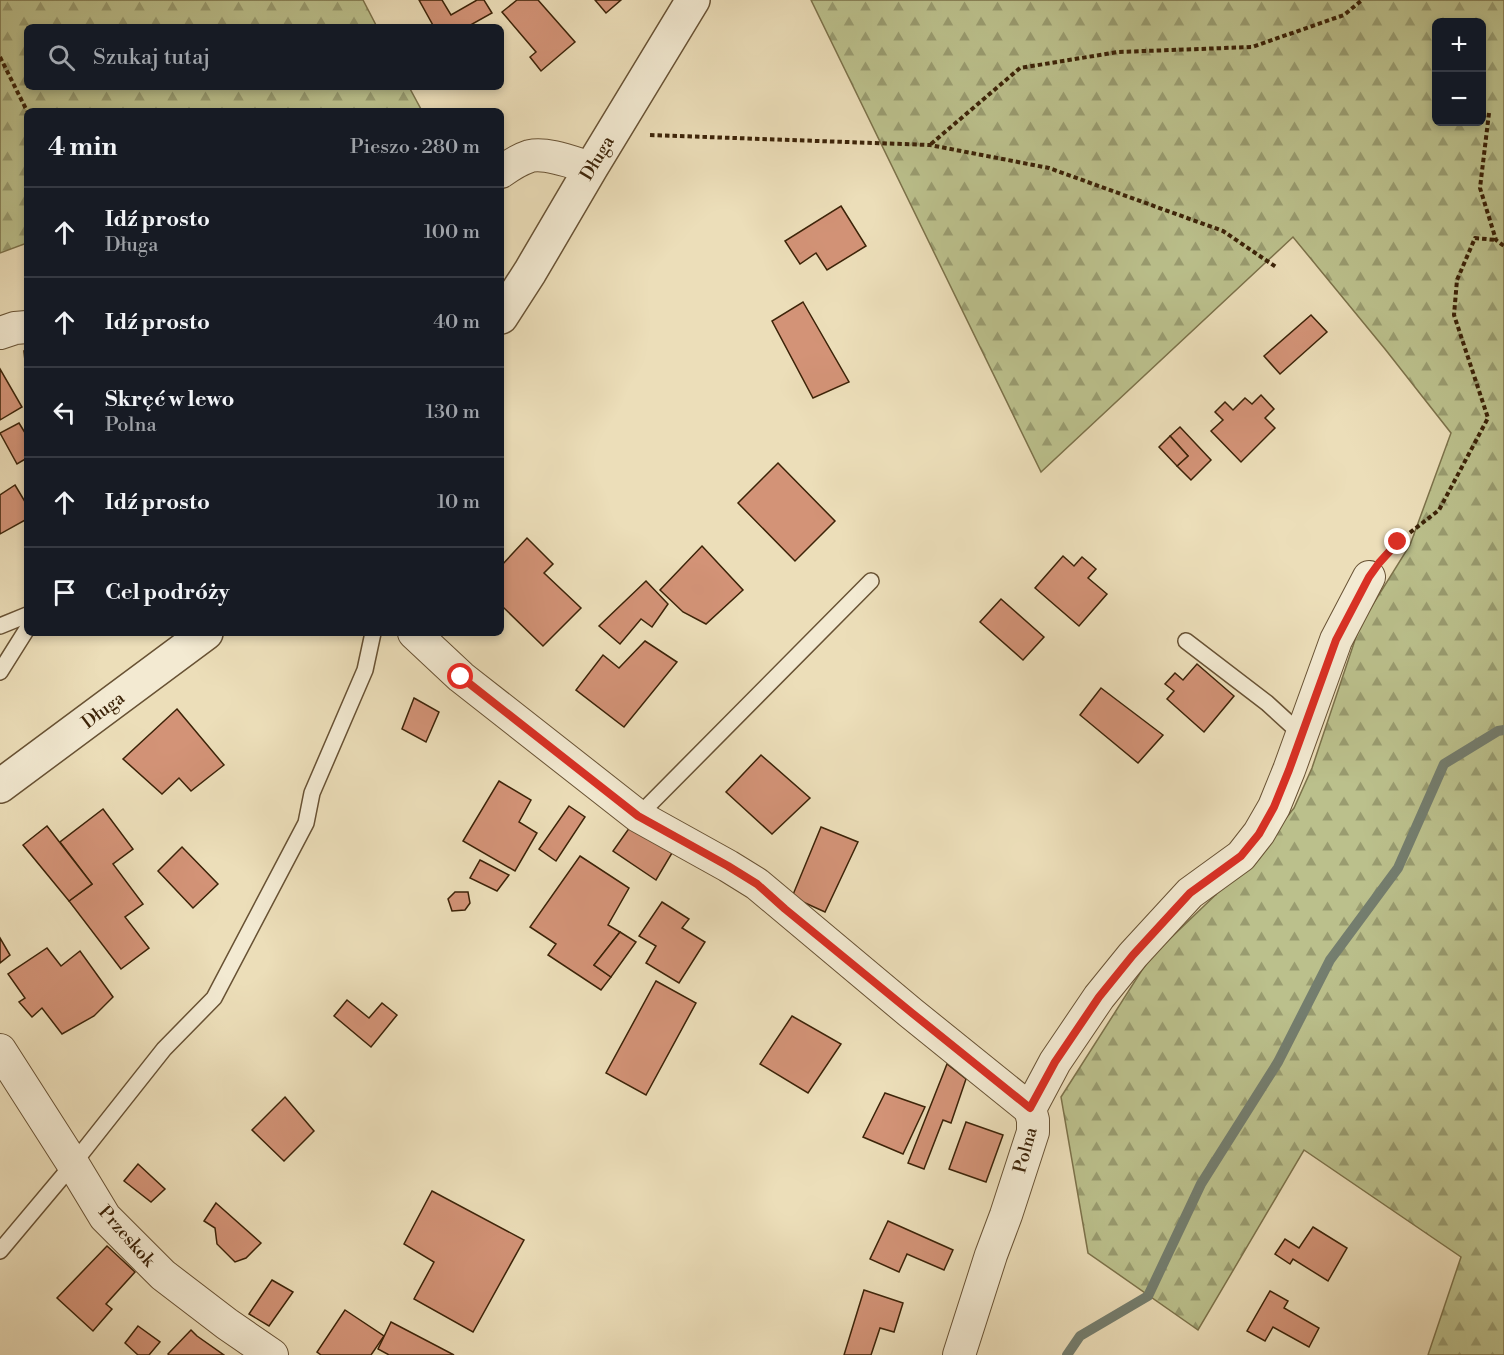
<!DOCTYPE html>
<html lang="pl">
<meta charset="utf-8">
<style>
:root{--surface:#171b24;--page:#242831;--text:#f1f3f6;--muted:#9ea1a6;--line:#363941}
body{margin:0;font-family:"Libre Bodoni",serif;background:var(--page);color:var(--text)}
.controls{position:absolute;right:18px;top:18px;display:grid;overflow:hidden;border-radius:9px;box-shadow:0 3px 9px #0003}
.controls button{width:54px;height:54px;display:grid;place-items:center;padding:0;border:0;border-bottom:2px solid var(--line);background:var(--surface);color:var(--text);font:30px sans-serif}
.stop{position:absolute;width:18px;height:18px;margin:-14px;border:4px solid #d93025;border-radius:50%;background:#fff}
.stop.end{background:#d93025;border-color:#fff;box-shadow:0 2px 6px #0008}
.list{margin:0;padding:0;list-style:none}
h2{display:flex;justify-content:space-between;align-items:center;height:78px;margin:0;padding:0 24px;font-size:26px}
h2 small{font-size:20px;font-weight:400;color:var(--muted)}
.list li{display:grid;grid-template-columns:39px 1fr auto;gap:18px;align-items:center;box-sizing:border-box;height:90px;padding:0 24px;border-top:2px solid var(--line)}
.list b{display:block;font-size:22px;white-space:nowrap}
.list p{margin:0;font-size:20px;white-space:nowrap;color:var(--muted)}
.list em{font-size:20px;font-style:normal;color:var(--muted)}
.icon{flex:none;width:33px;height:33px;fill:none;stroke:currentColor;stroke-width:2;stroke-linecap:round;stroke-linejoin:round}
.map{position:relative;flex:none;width:1504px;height:1355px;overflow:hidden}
.search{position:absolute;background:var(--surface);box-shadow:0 3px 9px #0003;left:24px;top:24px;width:480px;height:66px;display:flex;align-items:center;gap:15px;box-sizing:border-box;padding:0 21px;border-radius:9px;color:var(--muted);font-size:22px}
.panel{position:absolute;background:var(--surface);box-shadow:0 3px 9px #0003;left:24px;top:108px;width:480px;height:528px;border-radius:9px}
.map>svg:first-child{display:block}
.forest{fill:url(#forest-firs);stroke:#7c724a;stroke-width:1.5;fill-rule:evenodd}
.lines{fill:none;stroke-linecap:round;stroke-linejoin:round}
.stream{stroke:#747e6f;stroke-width:10}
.building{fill:#d39377;stroke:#3c2308;stroke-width:1.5}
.service-casing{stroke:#685234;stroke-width:18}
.minor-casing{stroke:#685234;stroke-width:34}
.tertiary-casing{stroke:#685234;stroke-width:36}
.path{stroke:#3c2308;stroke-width:4;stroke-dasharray:4.5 3;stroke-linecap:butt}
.service{stroke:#f3ead2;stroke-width:15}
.minor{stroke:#f3ead2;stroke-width:32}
.tertiary{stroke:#f3ead2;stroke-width:33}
.route{stroke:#d93025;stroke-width:8}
.labels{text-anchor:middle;stroke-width:5;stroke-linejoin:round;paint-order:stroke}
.street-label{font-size:18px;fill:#3c2308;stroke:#f3ead2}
</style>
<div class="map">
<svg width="1504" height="1355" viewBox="0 0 1504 1355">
<defs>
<pattern id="forest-firs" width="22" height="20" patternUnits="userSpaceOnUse" patternTransform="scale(1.5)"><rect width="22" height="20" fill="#bbc08c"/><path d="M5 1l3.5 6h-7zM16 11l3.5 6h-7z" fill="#999c70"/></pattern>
</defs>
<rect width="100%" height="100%" fill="#ecdeb9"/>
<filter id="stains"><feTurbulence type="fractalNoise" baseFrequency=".00333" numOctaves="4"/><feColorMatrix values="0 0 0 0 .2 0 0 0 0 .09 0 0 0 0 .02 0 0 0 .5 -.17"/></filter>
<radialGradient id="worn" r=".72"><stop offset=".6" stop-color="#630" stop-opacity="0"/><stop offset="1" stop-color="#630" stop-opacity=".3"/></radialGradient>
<g class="forest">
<polygon points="0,0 363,0 377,27 27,27 27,87 409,87 422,111 27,111 27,243 0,253"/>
<path d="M811 0H1504V1355H1428L1461 1257 1304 1150 1198 1330 1088 1253 1061 1097 1142 970 1154 954 1254 858 1294 808 1312 768 1360 625 1410 545 1451 433 1385 349 1293 237 1041 472ZM1436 22H1482V122H1436Z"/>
</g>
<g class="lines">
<polyline class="stream" points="1067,1355 1080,1336 1148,1296 1201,1184 1278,1062 1330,960 1398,868 1444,764 1498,731 1504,730"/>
</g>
<g class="building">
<polygon points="419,0 442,0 451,15 477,0 484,0 492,13 467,27 434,27"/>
<polygon points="517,0 538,0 575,42 541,71 530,57 536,52 502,12"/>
<polygon points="595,0 621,0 606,13"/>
<polygon points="841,206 866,246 827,270 816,253 800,264 785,241"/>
<polygon points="803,302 849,382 813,398 772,321"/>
<polygon points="1311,315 1327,332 1280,374 1264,356"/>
<polygon points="24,351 27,351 27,382"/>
<polygon points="0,369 22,407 0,420"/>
<polygon points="1261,395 1274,409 1265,418 1275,428 1241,462 1211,431 1223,420 1215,412 1225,402 1233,410 1245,398 1252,404"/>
<polygon points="19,423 27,436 27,458 17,464 0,433"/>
<polygon points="1180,427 1211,460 1191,480 1177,466 1188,456 1170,436"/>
<polygon points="1170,436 1188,456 1177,466 1159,447"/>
<polygon points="778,463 835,521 795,561 738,503"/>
<polygon points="15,485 27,505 27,519 0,534 0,495"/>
<polygon points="527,538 553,564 544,573 581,608 543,646 503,607 501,609 501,566"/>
<polygon points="702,546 743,590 706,624 683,612 660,590"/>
<polygon points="1063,556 1074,566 1082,557 1096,569 1088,578 1107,594 1079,626 1035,588"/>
<polygon points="646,581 668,604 652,627 641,619 620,644 599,626"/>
<polygon points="1001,599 1044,637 1023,660 980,622"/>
<polygon points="645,641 677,662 624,727 576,690 603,655 619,668"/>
<polygon points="1197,664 1234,696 1204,732 1167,699 1174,691 1165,684 1175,673 1183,680"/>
<polygon points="1101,688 1163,735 1138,763 1080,715"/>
<polygon points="414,698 439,712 426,742 402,729"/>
<polygon points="177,709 224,765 191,791 179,778 162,794 123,759"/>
<polygon points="761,755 810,798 772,834 726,792"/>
<polygon points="499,781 531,800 519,822 537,833 515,871 463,841"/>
<polygon points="569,806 585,817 556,861 539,849"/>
<polygon points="103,809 133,849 113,864 143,904 125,917 149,948 121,969 69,901 92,884 60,842"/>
<polygon points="47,826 92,884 69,901 23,845"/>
<polygon points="630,827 672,853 656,880 613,851"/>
<polygon points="821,827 858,842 825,912 792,897"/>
<polygon points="182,847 218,884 193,908 158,871"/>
<polygon points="580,856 629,888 608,925 620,932 594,965 611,977 601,990 548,955 556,944 530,927"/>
<polygon points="480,860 509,875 497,891 470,878"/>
<polygon points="455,892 468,892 470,903 465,910 452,911 448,899"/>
<polygon points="662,902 689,919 682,928 705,942 679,983 646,963 656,946 639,936"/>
<polygon points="620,932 636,942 611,977 594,965"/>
<polygon points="0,938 10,955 0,963"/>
<polygon points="47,948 61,966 80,951 113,997 94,1016 62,1034 42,1008 32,1017 19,1002 25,998 8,974"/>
<polygon points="656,981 696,1003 646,1095 606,1073"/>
<polygon points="347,1000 369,1018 382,1003 397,1015 371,1047 334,1016"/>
<polygon points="792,1016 841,1044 808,1093 760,1064"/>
<polygon points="947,1064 966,1079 951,1123 943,1120 924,1169 908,1163"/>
<polygon points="885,1093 925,1107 903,1154 863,1137"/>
<polygon points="285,1097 314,1131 284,1161 252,1130"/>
<polygon points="966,1122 1003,1135 986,1182 949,1169"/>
<polygon points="138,1164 165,1189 151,1202 124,1181"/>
<polygon points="432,1191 524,1240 473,1332 414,1299 434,1262 404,1244"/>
<polygon points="216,1203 261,1243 246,1258 235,1262 217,1244 215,1228 204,1221"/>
<polygon points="888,1221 953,1250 944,1270 907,1254 899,1272 870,1259"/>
<polygon points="1313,1227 1347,1248 1328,1281 1293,1259 1290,1264 1275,1254 1285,1239 1299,1248"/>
<polygon points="107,1246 135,1272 106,1304 112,1309 93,1331 57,1298"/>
<polygon points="272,1280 293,1292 269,1326 249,1314"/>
<polygon points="864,1290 903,1303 894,1332 880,1328 871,1355 844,1355"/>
<polygon points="1270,1291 1288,1301 1284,1308 1319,1328 1309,1347 1273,1327 1265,1341 1247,1331"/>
<polygon points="345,1310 384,1336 371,1355 321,1355 317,1352"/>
<polygon points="391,1322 454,1355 389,1355 378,1349"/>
<polygon points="138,1326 160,1342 149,1355 138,1355 125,1343"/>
<polygon points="191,1330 197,1336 224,1355 169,1355 168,1354"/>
</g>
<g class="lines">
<defs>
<g id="service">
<polyline points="0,626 27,615"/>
<polyline points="1186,641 1267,703 1302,735"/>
<polyline points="0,672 27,629"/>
<polyline points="638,816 871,581"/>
<polyline points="0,1251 73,1164 164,1049 214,998 306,823 312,793 365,670 373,633"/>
</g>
<g id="minor">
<path d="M501 172C509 166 521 159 530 156 547 152 574 163 591 168"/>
<polyline points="0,333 15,328 27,327"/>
<polyline points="414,633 461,677 638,816 728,866 757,884 911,1013 1030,1109"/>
<polyline points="0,1050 73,1164 105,1217 163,1275 227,1324 272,1355"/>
<polyline points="959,1355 991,1255 1006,1215 1033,1132 1033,1120 1030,1109 1055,1062 1099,997 1133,955 1190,893 1241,856 1259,833 1274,807 1289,770 1336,640 1369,577"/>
</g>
<g id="tertiary">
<polyline points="501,317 530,272 591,168 693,0"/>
<polyline points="0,786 206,633"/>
</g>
</defs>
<use href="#service" class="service-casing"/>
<use href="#minor" class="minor-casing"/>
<use href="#tertiary" class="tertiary-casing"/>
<g class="path">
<polyline points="0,57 27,111"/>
<polyline points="1489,113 1480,188 1496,240 1504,246"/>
<polyline points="650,135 930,145 1049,168 1223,231 1276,267"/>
<polyline points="931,144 1020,68 1118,52 1252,47 1344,15 1362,0"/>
<polyline points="1388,553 1398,542 1439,510 1488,418 1454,315 1457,280 1475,238 1496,240"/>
</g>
<use href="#service" class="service"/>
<use href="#minor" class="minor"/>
<use href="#tertiary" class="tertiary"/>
</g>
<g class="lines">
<polyline class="route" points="461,677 638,816 728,866 757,884 785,909 912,1013 1030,1108 1055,1062 1099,997 1133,955 1190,893 1241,856 1259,834 1274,807 1289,770 1336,640 1369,577 1379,563 1398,542"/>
</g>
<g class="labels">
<g class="street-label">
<text transform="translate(597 158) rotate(-59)" y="6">Długa</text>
<text transform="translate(103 710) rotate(-37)" y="6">Długa</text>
<text transform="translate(1025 1150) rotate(-75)" y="6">Polna</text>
<text transform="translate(127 1236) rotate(48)" y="6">Przeskok</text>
</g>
</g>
<rect width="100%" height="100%" filter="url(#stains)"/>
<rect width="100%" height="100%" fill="url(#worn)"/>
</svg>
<div class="controls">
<button>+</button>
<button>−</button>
</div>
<div class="stop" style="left:461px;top:677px"></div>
<div class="stop end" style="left:1398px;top:542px"></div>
<div class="search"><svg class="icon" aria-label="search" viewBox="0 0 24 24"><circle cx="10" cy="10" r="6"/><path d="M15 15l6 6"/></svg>Szukaj tutaj</div>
<section class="panel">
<h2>4 min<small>Pieszo · 280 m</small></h2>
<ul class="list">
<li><svg class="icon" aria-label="ahead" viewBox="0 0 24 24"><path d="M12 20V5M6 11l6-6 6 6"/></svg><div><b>Idź prosto</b><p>Długa</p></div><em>100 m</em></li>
<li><svg class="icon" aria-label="ahead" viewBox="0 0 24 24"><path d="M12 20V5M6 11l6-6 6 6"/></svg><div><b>Idź prosto</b></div><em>40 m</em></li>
<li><svg class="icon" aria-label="left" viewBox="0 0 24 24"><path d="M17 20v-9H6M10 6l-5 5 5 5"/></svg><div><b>Skręć w lewo</b><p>Polna</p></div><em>130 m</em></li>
<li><svg class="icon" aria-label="ahead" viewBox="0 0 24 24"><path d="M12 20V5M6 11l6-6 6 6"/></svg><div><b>Idź prosto</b></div><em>10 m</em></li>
<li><svg class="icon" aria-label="arrive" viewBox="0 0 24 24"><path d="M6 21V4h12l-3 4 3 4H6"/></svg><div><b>Cel podróży</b></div></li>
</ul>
</section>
</div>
